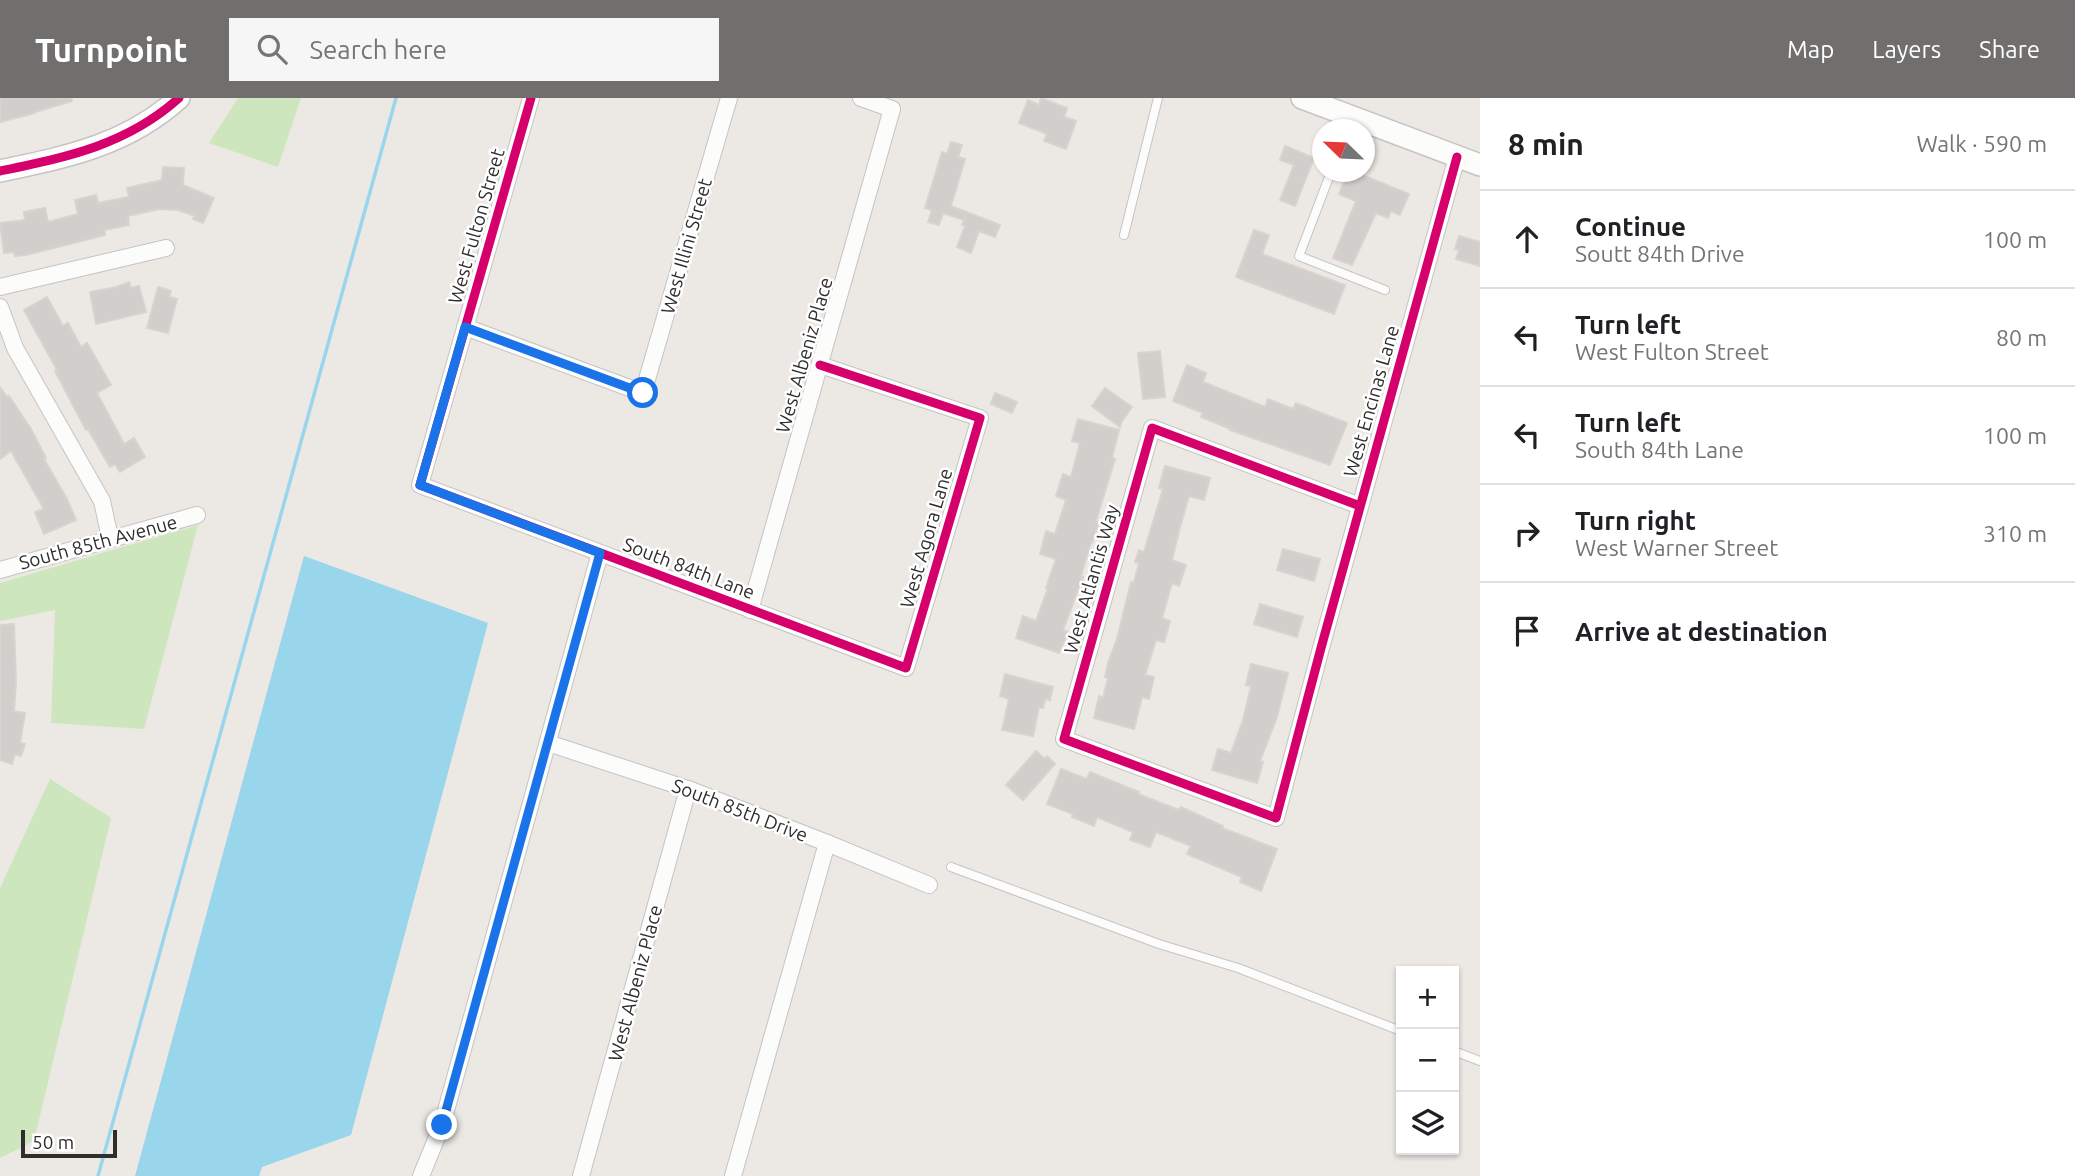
<!DOCTYPE html>
<meta charset="utf-8">
<style>
:root{--surface:#fff;--page:#f6f6f6;--text:#202124;--muted:#757577;--line:#e0e0e0;--accent:#706f6e}
body{margin:0;font-family:Ubuntu,sans-serif;background:var(--page);color:var(--text)}
.controls{position:absolute;right:21px;bottom:21px;display:grid;overflow:hidden;border-radius:0px;box-shadow:0 2px 5px #0004}
.controls button{width:63px;height:63px;display:grid;place-items:center;padding:0;border:0;border-bottom:2px solid var(--line);background:var(--surface);color:var(--text);font:35px sans-serif}
.compass{position:absolute;left:1312px;top:21px;width:63px;height:63px;border-radius:50%;background:var(--surface);box-shadow:0 2px 5px #0004;rotate:293deg}
.scale{position:absolute;left:21px;bottom:18px;width:96px;box-sizing:border-box;padding-left:7px;border:4px solid #2e2e2e;border-top:0;font-size:19px;line-height:24px;white-space:nowrap;color:#2e2e2e;-webkit-text-stroke:5px #fff;paint-order:stroke}
.stop{position:absolute;width:21px;height:21px;margin:-16px;border:5px solid #1a73e8;border-radius:50%;background:#fff}
.stop.end{background:#1a73e8;border-color:#fff;box-shadow:0 2px 7px #0008}
.list{margin:0;padding:0;list-style:none}
h2{display:flex;justify-content:space-between;align-items:center;height:91px;margin:0;padding:0 28px;font-size:30px}
h2 small{font-size:23px;font-weight:400;color:var(--muted)}
.list li{display:grid;grid-template-columns:46px 1fr auto;gap:21px;align-items:center;box-sizing:border-box;height:98px;padding:0 28px;border-top:2px solid var(--line)}
.list b{display:block;font-size:26px;white-space:nowrap}
.list p{margin:0;font-size:23px;white-space:nowrap;color:var(--muted)}
.list em{font-size:23px;font-style:normal;color:var(--muted)}
.icon{flex:none;width:38px;height:38px;fill:none;stroke:currentColor;stroke-width:2;stroke-linecap:round;stroke-linejoin:round}
.map{position:relative;flex:none;width:1480px;height:1078px;overflow:hidden}
header{display:flex;align-items:center;gap:42px;box-sizing:border-box;height:98px;padding:0 35px;background:var(--accent);color:#fff}
header strong{font-size:33px}
nav{display:flex;gap:38px;margin-inline-start:auto;font-size:24px}
.search{width:490px;height:63px;background:var(--page);display:flex;align-items:center;gap:18px;box-sizing:border-box;padding:0 24px;border-radius:0px;color:var(--muted);font-size:26px}
main{display:flex}
aside{flex:1;background:var(--surface)}
.map>svg:first-child{display:block}
.green{fill:#cee6be}
.water{fill:#99d6ec}
.lines{fill:none;stroke-linecap:round;stroke-linejoin:round}
.stream{stroke:#99d6ec;stroke-width:3.5}
.building{fill:#d1cecb;stroke:#d7d4d0;stroke-width:2}
.lane-casing{stroke:#c5c4c5;stroke-width:10}
.street-casing{stroke:#c5c4c5;stroke-width:18}
.secondary-casing{stroke:#c5c4c5;stroke-width:24}
.lane{stroke:#fcfcfb;stroke-width:8}
.street{stroke:#fcfcfb;stroke-width:16}
.secondary{stroke:#fcfcfb;stroke-width:21}
.cycleway-casing{stroke:#fff;stroke-width:13}
.cycleway{stroke:#d6006c;stroke-width:9}
.route{stroke:#1a73e8;stroke-width:9}
.labels{text-anchor:middle;stroke-width:5;stroke-linejoin:round;paint-order:stroke}
.street-label{font-size:19px;fill:#2e2e2e;stroke:#fff}
</style>
<header>
<strong>Turnpoint</strong>
<div class="search"><svg class="icon" aria-label="search" viewBox="0 0 24 24"><circle cx="10" cy="10" r="6"/><path d="M15 15l6 6"/></svg>Search here</div>
<nav><a>Map</a><a>Layers</a><a>Share</a></nav>
</header>
<main>
<div class="map">
<svg width="1480" height="1078" viewBox="0 0 1480 1078">
<rect width="100%" height="100%" fill="#ece8e4"/>
<g class="green">
<polygon points="238,0 301,0 278,69 209,45"/>
<polygon points="198,427 144,631 51,625 55,512 0,523 0,485"/>
<polygon points="50,681 111,720 34,1043 0,1060 0,790"/>
</g>
<polygon class="water" points="304,458 488,525 351,1037 262,1069 259,1078 135,1078"/>
<g class="lines">
<polyline class="stream" points="98,1078 396,0"/>
</g>
<g class="building">
<polygon points="0,0 71,0 72,3 35,14 35,15 0,24"/>
<polygon points="1041,0 1067,10 1064,19 1076,23 1066,51 1044,43 1047,36 1019,25 1028,2 1039,7"/>
<polygon points="951,44 962,47 958,59 965,61 951,108 1000,127 995,139 979,133 971,155 957,149 965,128 962,127 964,122 943,115 939,127 928,124 932,112 925,110 942,54 947,56"/>
<polygon points="1285,48 1314,60 1295,108 1280,102 1294,67 1280,62"/>
<polygon points="163,69 184,70 183,87 214,100 203,125 193,121 195,118 178,112 159,111 128,118 129,127 104,132 105,137 26,157 15,158 14,154 4,155 0,125 25,122 24,114 45,110 48,124 78,116 75,102 96,97 98,105 129,99 127,90 162,82"/>
<polygon points="1348,74 1355,74 1409,96 1400,117 1391,113 1388,120 1376,115 1352,167 1333,160 1356,103 1339,96"/>
<polygon points="1254,132 1269,137 1262,156 1345,187 1334,216 1236,179"/>
<polygon points="1459,138 1480,144 1480,168 1456,161 1459,152 1455,151"/>
<polygon points="129,184 131,190 139,188 146,214 96,226 90,194 117,189"/>
<polygon points="158,189 171,193 169,199 177,201 168,235 147,230"/>
<polygon points="47,199 63,228 68,225 81,249 87,245 111,287 97,295 124,346 134,340 145,359 120,374 115,366 110,369 88,331 86,332 55,273 57,272 24,212"/>
<polygon points="1160,253 1165,299 1143,301 1138,255"/>
<polygon points="1187,267 1206,275 1203,284 1265,309 1268,301 1293,311 1296,305 1347,325 1330,367 1230,332 1231,331 1201,319 1203,315 1173,303"/>
<polygon points="0,289 7,299 9,298 31,331 46,360 44,361 67,401 76,422 44,436 35,414 44,411 11,353 0,361"/>
<polygon points="1105,290 1132,309 1122,323 1120,329 1092,308"/>
<polygon points="995,295 1017,304 1012,315 991,306"/>
<polygon points="1078,321 1119,332 1112,360 1115,361 1096,423 1099,424 1092,445 1091,444 1081,478 1083,479 1063,532 1068,534 1059,555 1016,540 1023,518 1036,523 1048,490 1046,490 1056,461 1040,456 1046,433 1055,436 1066,402 1056,398 1063,376 1071,379 1080,345 1072,343"/>
<polygon points="1165,368 1210,380 1204,402 1189,398 1180,429 1172,462 1186,467 1179,488 1172,485 1162,520 1170,523 1164,544 1156,542 1145,577 1154,579 1149,601 1142,599 1134,631 1094,620 1099,598 1103,600 1108,580 1105,579 1108,565 1117,541 1131,484 1134,485 1139,465 1135,464 1139,452 1144,454 1163,391 1159,390"/>
<polygon points="1283,451 1320,461 1314,483 1277,472"/>
<polygon points="1260,506 1303,519 1297,539 1254,526"/>
<polygon points="14,526 16,584 14,613 25,615 20,645 25,646 21,658 15,656 12,666 0,662 0,527"/>
<polygon points="1251,566 1288,575 1277,619 1260,663 1263,664 1257,685 1212,672 1218,651 1231,655 1243,622 1251,588 1246,587"/>
<polygon points="1005,576 1053,589 1050,602 1045,601 1043,610 1039,609 1033,638 1002,632 1009,601 1000,598"/>
<polygon points="1036,653 1045,661 1047,658 1055,666 1023,702 1006,687"/>
<polygon points="1061,671 1087,681 1090,674 1139,694 1138,696 1179,712 1181,709 1223,728 1222,730 1277,751 1261,793 1240,784 1242,779 1187,756 1191,748 1156,734 1150,749 1130,742 1133,734 1097,719 1094,728 1072,719 1073,716 1047,706"/>
</g>
<g class="lines">
<defs>
<g id="lane">
<polyline points="1331,74 1299,158 1385,192"/>
<polyline points="1124,137 1158,0"/>
<polyline points="951,769 1159,846 1238,870 1401,933"/>
<polyline points="1454,953 1480,963"/>
</g>
<g id="street">
<polyline points="531,0 420,387 906,570 980,320 820,267"/>
<polyline points="0,189 166,150"/>
<polyline points="0,209 15,250 102,403 110,440"/>
<polyline points="465,229 643,295 729,0"/>
<polyline points="1360,408 1152,330 1064,641 1276,720 1321,550 1457,59"/>
<polyline points="0,472 197,417"/>
<polyline points="750,512 892,11 861,0"/>
<polyline points="548,645 688,691 827,745 929,787"/>
<polyline points="421,1078 442,1027 600,455"/>
<polyline points="581,1078 688,691"/>
<polyline points="733,1078 827,745"/>
</g>
<g id="secondary">
<polyline points="1302,0 1480,67"/>
<path d="M0 73C67 59 127 47 179 0"/>
</g>
</defs>
<use href="#lane" class="lane-casing"/>
<use href="#street" class="street-casing"/>
<use href="#secondary" class="secondary-casing"/>
<use href="#lane" class="lane"/>
<use href="#street" class="street"/>
<use href="#secondary" class="secondary"/>
<defs>
<g id="cycleway">
<polyline points="531,0 420,387 906,570 980,320 820,267"/>
<path d="M0 73C67 59 127 47 179 0"/>
<polyline points="1360,408 1152,330 1064,641 1276,720 1321,550 1457,59"/>
</g>
</defs>
<use href="#cycleway" class="cycleway-casing"/>
<use href="#cycleway" class="cycleway"/>
</g>
<g class="lines">
<polyline class="route" points="442,1027 600,455 420,387 465,229 643,295"/>
</g>
<g class="labels">
<g class="street-label">
<text transform="translate(476 128) rotate(-74)" y="7">West Fulton Street</text>
<text transform="translate(686 148) rotate(-74)" y="7">West Illini Street</text>
<text transform="translate(804 257) rotate(-74)" y="7">West Albeniz Place</text>
<text transform="translate(1371 303) rotate(-74)" y="7">West Encinas Lane</text>
<text transform="translate(926 440) rotate(-74)" y="7">West Agora Lane</text>
<text transform="translate(98 444) rotate(-15)" y="7">South 85th Avenue</text>
<text transform="translate(689 470) rotate(21)" y="7">South 84th Lane</text>
<text transform="translate(1091 481) rotate(-74)" y="7">West Atlantis Way</text>
<text transform="translate(740 712) rotate(21)" y="7">South 85th Drive</text>
<text transform="translate(635 885) rotate(-75)" y="7">West Albeniz Place</text>
</g>
</g>
</svg>
<div class="controls">
<button>+</button>
<button>−</button>
<button><svg class="icon" aria-label="layers" viewBox="0 0 24 24"><path d="M12 4l9 5-9 5-9-5zM3 14l9 5 9-5"/></svg></button>
</div>
<svg class="compass" viewBox="-18 -18 36 36"><path d="M0-13l5 13h-10z" fill="#e53935"/><path d="M0 13l5-13h-10z" fill="#757577"/></svg>
<div class="scale">50 m</div>
<div class="stop" style="left:643px;top:295px"></div>
<div class="stop end" style="left:442px;top:1027px"></div>
</div>
<aside>
<h2>8 min<small>Walk · 590 m</small></h2>
<ul class="list">
<li><svg class="icon" aria-label="ahead" viewBox="0 0 24 24"><path d="M12 20V5M6 11l6-6 6 6"/></svg><div><b>Continue</b><p>Soutt 84th Drive</p></div><em>100 m</em></li>
<li><svg class="icon" aria-label="left" viewBox="0 0 24 24"><path d="M17 20v-9H6M10 6l-5 5 5 5"/></svg><div><b>Turn left</b><p>West Fulton Street</p></div><em>80 m</em></li>
<li><svg class="icon" aria-label="left" viewBox="0 0 24 24"><path d="M17 20v-9H6M10 6l-5 5 5 5"/></svg><div><b>Turn left</b><p>South 84th Lane</p></div><em>100 m</em></li>
<li><svg class="icon" aria-label="right" viewBox="0 0 24 24"><path d="M7 20v-9h11M14 6l5 5-5 5"/></svg><div><b>Turn right</b><p>West Warner Street</p></div><em>310 m</em></li>
<li><svg class="icon" aria-label="arrive" viewBox="0 0 24 24"><path d="M6 21V4h12l-3 4 3 4H6"/></svg><div><b>Arrive at destination</b></div></li>
</ul>
</aside>
</main>
